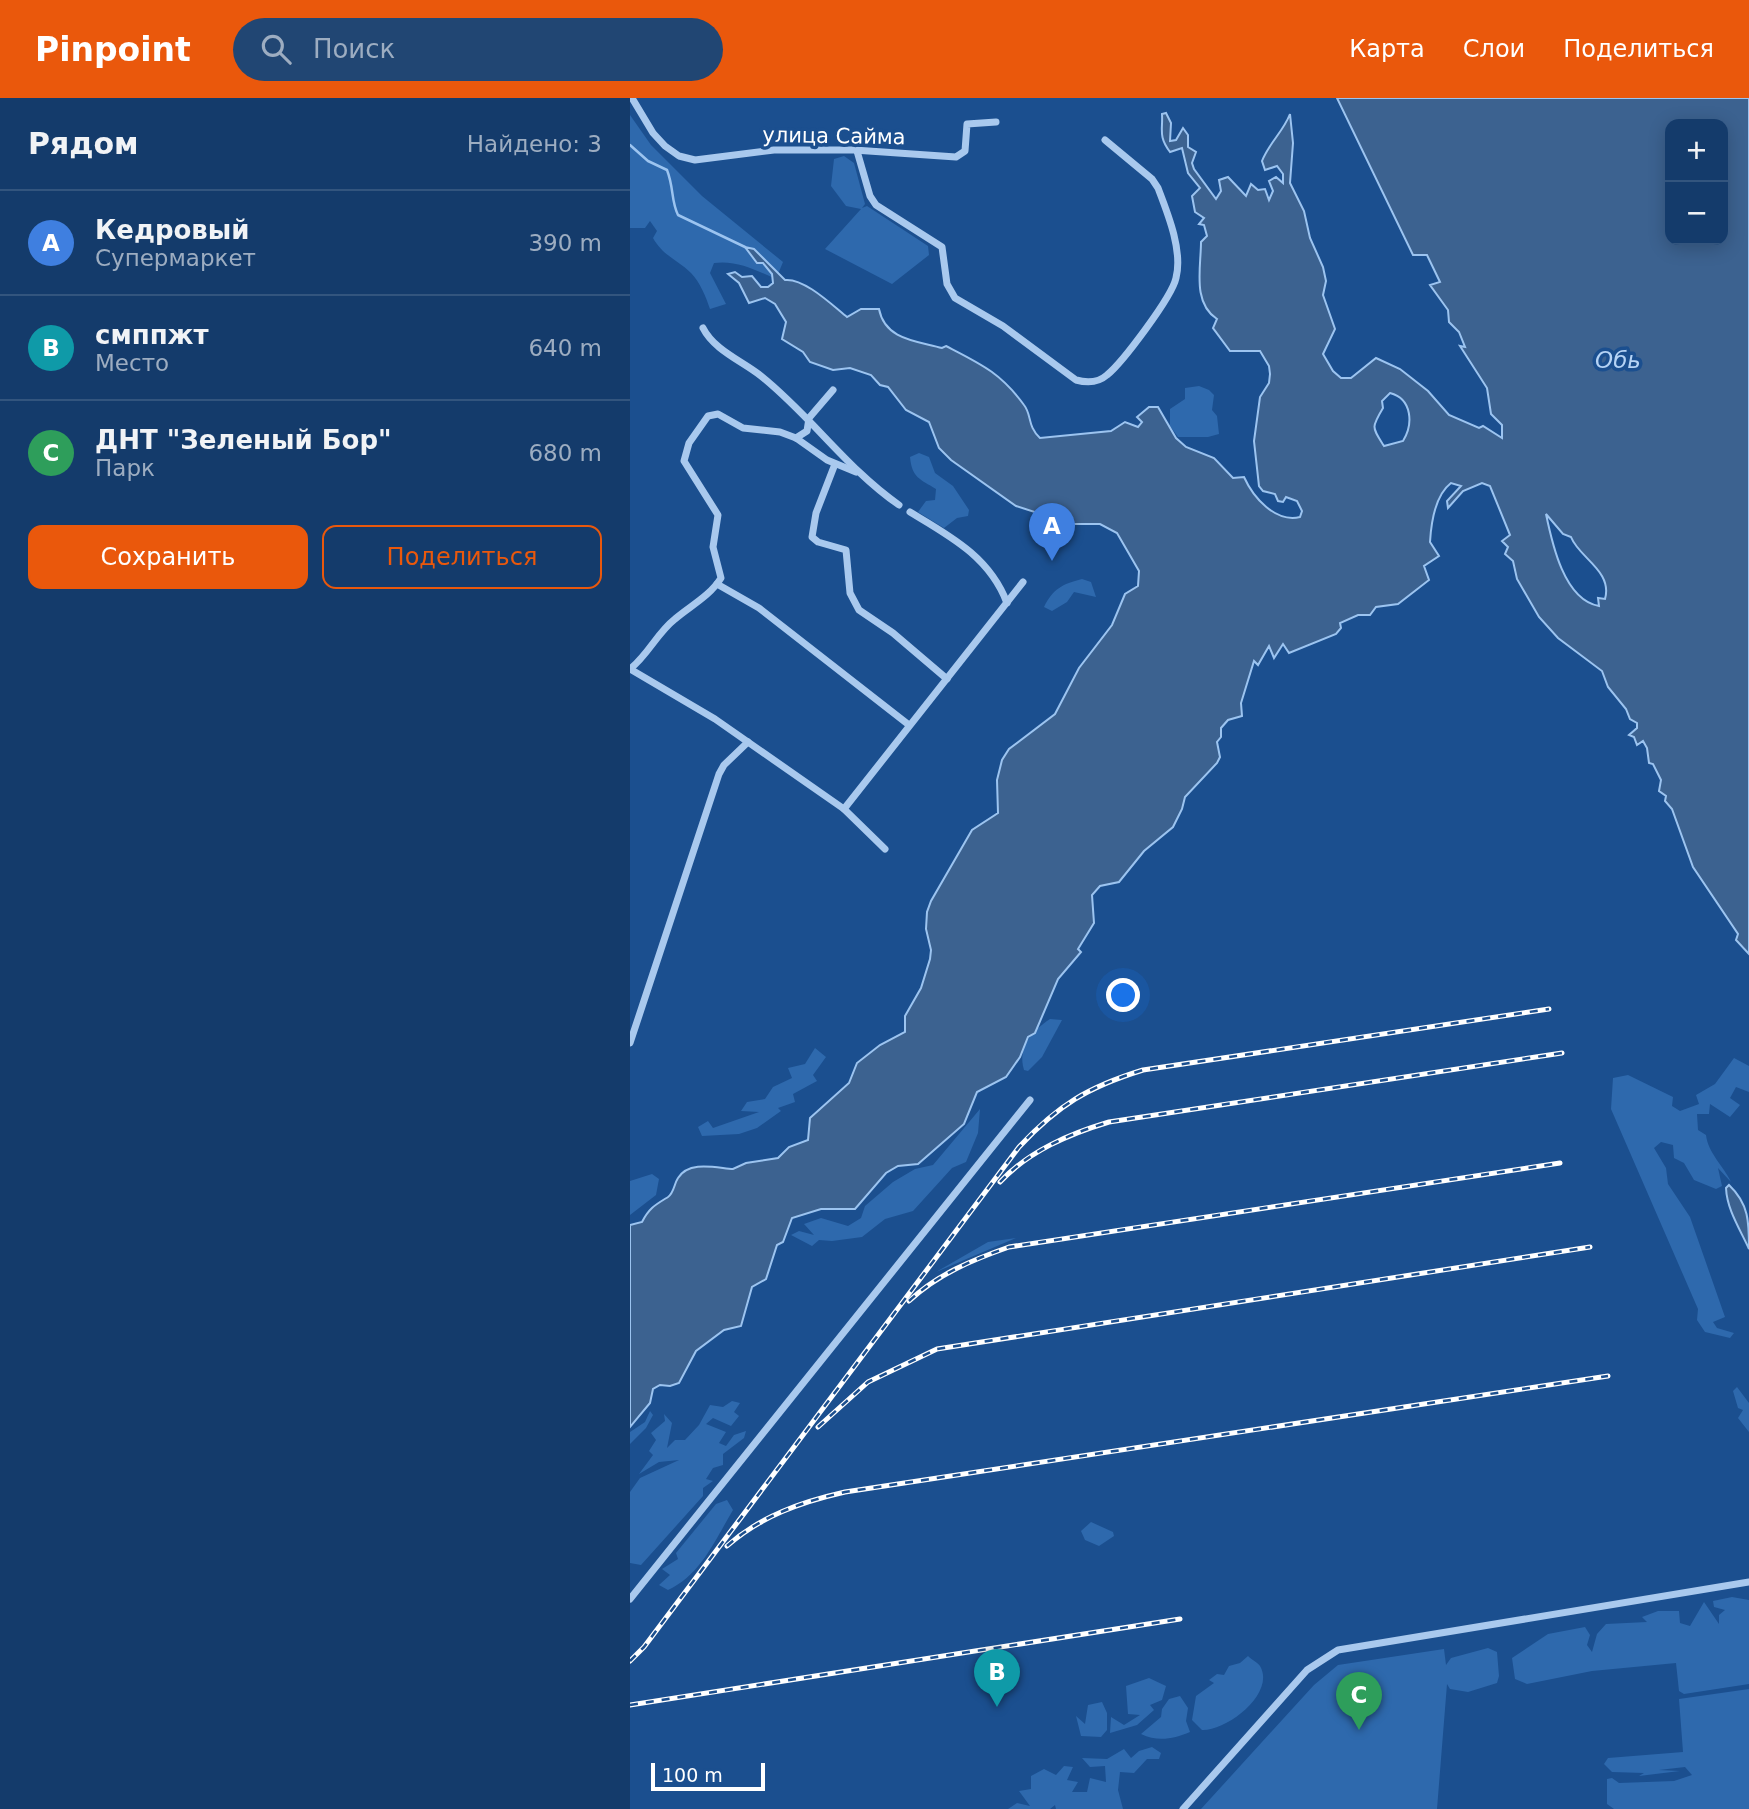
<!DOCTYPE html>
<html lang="ru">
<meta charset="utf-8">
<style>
:root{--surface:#143b6b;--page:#214673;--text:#f1f3f6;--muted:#9dadc1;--line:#33557e;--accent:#ea580c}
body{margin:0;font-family:"DejaVu Sans",sans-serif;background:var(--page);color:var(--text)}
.controls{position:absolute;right:21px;top:21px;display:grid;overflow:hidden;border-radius:14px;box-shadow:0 4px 18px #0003}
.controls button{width:63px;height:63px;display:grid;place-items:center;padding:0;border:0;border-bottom:2px solid var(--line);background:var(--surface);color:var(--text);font:35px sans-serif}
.scale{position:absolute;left:21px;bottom:18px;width:114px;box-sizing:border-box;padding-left:7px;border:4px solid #fff;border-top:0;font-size:19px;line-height:24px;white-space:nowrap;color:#fff;-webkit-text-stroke:5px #1b4f8f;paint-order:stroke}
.you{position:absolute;left:494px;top:898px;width:24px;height:24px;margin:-18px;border:5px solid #fff;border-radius:50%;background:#1a73e8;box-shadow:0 0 0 10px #1a73e833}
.badge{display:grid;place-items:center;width:46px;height:46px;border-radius:50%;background:var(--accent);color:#fff;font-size:23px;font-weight:700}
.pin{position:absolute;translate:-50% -58px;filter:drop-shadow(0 2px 4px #0008)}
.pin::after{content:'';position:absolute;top:37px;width:24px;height:21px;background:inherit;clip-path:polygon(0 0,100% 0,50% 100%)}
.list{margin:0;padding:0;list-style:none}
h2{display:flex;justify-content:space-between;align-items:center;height:91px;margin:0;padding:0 28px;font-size:30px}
h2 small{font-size:23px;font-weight:400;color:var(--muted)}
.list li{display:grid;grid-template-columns:46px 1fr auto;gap:21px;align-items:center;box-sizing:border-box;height:105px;padding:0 28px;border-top:2px solid var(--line)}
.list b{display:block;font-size:26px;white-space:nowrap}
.list p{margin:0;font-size:23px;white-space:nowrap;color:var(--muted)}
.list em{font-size:23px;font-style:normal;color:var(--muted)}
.actions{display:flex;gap:14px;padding:21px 28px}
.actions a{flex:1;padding:16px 0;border:2px solid var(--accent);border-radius:14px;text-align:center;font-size:24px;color:var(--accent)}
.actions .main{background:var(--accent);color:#fff}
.icon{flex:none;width:38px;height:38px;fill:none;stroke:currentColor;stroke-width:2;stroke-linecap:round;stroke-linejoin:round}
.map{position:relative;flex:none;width:1119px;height:1711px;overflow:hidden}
header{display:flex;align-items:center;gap:42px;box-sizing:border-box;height:98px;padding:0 35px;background:var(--accent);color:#fff}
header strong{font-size:33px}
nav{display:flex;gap:38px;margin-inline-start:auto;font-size:24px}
.search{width:490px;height:63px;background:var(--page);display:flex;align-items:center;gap:18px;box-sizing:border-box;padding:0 24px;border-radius:38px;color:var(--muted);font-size:26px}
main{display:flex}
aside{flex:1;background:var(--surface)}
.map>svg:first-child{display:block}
.green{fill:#2e69ad}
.water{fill:#3c6290;stroke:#9cc4f0;stroke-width:2;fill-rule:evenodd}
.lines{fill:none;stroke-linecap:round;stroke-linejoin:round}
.stream{stroke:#9cc4f0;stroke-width:2.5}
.minor{stroke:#a9c9ee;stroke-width:7}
.rail-casing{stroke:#fff;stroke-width:5}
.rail{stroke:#1b4f8f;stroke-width:2.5;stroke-dasharray:8;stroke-linecap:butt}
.labels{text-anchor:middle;stroke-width:7;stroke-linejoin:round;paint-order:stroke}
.street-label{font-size:21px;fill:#fff;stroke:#1b4f8f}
.water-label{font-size:23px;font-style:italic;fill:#b5d3f5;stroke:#1b4f8f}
</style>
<header>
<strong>Pinpoint</strong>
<div class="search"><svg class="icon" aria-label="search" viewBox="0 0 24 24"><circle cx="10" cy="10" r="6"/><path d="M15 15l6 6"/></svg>Поиск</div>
<nav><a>Карта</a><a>Слои</a><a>Поделиться</a></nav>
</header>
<main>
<aside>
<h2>Рядом<small>Найдено: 3</small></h2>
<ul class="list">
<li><span class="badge" style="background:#3f7fe0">A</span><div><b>Кедровый</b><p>Супермаркет</p></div><em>390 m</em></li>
<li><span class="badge" style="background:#0f9aa8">B</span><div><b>смппжт</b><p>Место</p></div><em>640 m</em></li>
<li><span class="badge" style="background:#2e9e5b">C</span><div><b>ДНТ &quot;Зеленый Бор&quot;</b><p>Парк</p></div><em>680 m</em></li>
</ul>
<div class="actions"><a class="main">Сохранить</a><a>Поделиться</a></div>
</aside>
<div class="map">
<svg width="1119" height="1711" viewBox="0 0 1119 1711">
<rect width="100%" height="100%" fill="#1b4f8f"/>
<g class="green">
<path d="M0 17 21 47 72 98 153 164 146 181C125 172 107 162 84 165L80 175 96 206 80 211C76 199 70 184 61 175 48 162 33 158 23 140L27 133 20 123 15 130H0Z"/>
<polygon points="214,58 224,65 235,106 232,110 237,108 298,148 299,157 262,186 195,151 231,111 216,108 201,88 204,61"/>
<polygon points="569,288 579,292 584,297 582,312 587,318 589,336 578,339 548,339 540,328 540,311 555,301 555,290"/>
<path d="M289 355 299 359 305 375 323 388 339 412 338 418 327 420 314 430 288 414 296 403 305 402 306 391C290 381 282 380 280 359Z"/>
<path d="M452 481 461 484 466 499 444 494 437 504 422 513 414 509C423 491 432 486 452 481Z"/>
<path d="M420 921 432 922 412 959 398 973 394 972C387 949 402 933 420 921Z"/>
<polygon points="185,950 196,959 183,977 187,983 163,996 165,1004 148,1010 151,1013 127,1030 109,1036 72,1038 68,1029 78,1023 83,1030 129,1014 111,1013 117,1004 135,1001 143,989 162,980 158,970 175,966"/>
<path d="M1104 960 1119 968V994L1106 989 1100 1000 1110 1007 1100 1019 1080 1006 1079 1016H1067L1068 1032 1076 1037C1078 1055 1093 1067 1101 1084L1088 1070 1092 1088 1086 1091 1064 1082 1054 1065 1044 1060 1043 1047 1031 1044 1024 1050 1036 1070 1038 1086 1060 1119 1095 1219 1083 1224 1087 1230 1104 1235 1100 1240 1075 1234 1067 1222 1068 1211 981 1011 983 980 998 977 1043 999 1042 1008 1050 1013 1069 1006 1066 997 1085 986Z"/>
<polygon points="350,1011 348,1035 336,1064 322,1070 283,1113 255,1121 232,1139 202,1143 189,1142 182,1148 161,1137 169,1133 184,1137 174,1126 191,1120 218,1128 231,1120 235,1108 263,1084 285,1071 303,1067"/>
<polygon points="22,1076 29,1081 26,1097 0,1117 0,1083"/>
<polygon points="386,1140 306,1174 358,1144"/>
<polygon points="1107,1289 1119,1305 1119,1334 1108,1320 1113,1312 1108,1310 1103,1293"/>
<polygon points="102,1303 110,1305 104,1314 109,1318 101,1328 83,1320 76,1326 96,1334 89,1345 96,1348 104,1337 116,1333 114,1340 93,1356 93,1367 83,1370 76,1381 83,1383 73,1390 73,1398 11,1467 0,1465 0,1394 10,1380 49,1362 29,1364 9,1376 23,1357 19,1353 26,1342 21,1335 35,1323 34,1316 42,1325 37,1350 45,1342 55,1342 69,1327 80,1307 93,1309"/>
<polygon points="20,1313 23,1317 16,1330 0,1346 0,1334 15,1324"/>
<path d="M97 1402 103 1412C85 1442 71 1477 38 1492L29 1487 40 1477 32 1471 48 1461 46 1455 86 1406Z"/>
<polygon points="461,1424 483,1434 484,1438 469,1448 455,1442 451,1433"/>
<polygon points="1102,1499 1119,1502 1119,1586 1054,1596 1049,1593 1046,1565 962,1573 897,1586 885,1581 882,1560 918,1536 955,1529 960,1537 957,1547 962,1554 967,1536 976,1526 1017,1524 1012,1519 1028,1513 1049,1513 1050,1525 1060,1528 1074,1504 1089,1526 1089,1517 1095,1512 1084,1509 1083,1503"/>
<polygon points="858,1550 867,1554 869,1578 867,1585 838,1594 820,1591 817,1586 807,1711 571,1711 684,1587 708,1567 814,1551 816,1567 821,1560"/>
<path d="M618 1558C621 1561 628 1565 630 1568 646 1595 597 1633 572 1632L562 1622 566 1598 584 1585 579 1582 587 1576 594 1577 599 1568 610 1565Z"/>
<polygon points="519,1580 536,1588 532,1602 520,1607 524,1612 507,1627 480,1635 481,1619 494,1627 510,1617 498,1616 496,1588"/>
<polygon points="1119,1591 1119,1711 984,1711 977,1706 977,1681 982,1680 989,1685 1044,1683 1062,1677 1055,1669 1029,1672 1050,1673 1009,1678 1014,1675 982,1674 974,1666 978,1660 1053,1654 1049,1601"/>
<path d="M550 1598 558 1610 556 1623 560 1634C543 1641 528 1644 511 1636L531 1619 532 1611 539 1601Z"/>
<polygon points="472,1604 477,1615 477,1632 471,1639 451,1638 446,1618 455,1626 458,1607"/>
<polygon points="522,1649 531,1655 529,1661 517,1661 504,1675 490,1674 488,1692 493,1711 426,1711 425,1707 420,1711 378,1711 387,1705 400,1708 389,1693 401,1691 401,1678 414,1671 426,1677 434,1668 443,1669 437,1682 448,1684 442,1694 457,1694 460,1680 476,1684 475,1668 460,1669 452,1660 477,1661 494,1651 501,1660 509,1653"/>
</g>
<g class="water">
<path d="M707 0H1119V856L1106 842 1108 836 1063 769 1042 711 1035 703 1036 698 1029 693 1031 682 1023 666 1019 665 1017 650 1013 643 1007 647 1004 639 999 637 1007 630V625L1000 621 996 611 978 589 972 573 928 540 909 519 887 481 883 463 875 456 878 449 872 443 880 437 860 388 852 385 833 393 818 410 817 403 831 388 821 385C804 398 801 427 800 444L809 458 794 468 799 482 768 506 746 509 740 517H728L710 525 711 530 706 536 659 555 653 546 644 560 639 548 628 567 624 563 611 605 612 618 598 622 591 630V639L587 644 590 659 587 665 555 699 552 711 543 729 514 753 489 784 470 788 462 797 464 825 448 851 451 854 428 881 405 935 398 939 390 959 376 979 347 994 334 1026 288 1066 268 1068 256 1075 225 1111H191L162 1120 153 1144 147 1147 136 1181 122 1189 111 1228 94 1232 66 1253 49 1285 40 1288 30 1287 23 1291 20 1305 0 1329V1127L12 1124C19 1110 25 1107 38 1099 44 1095 44 1086 48 1080 59 1062 87 1070 103 1071L116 1065 148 1060 159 1049 178 1042 180 1020 219 985 227 965 250 947 275 934V918L291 890 300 861 301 852 296 831 297 814 301 803 342 732 368 715 367 682 372 662 379 651 425 616 449 570 482 527 495 496 508 488 509 473 487 435 470 426H442L386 408 321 362 309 350 299 324 276 312 258 289 250 287 241 277 220 270 203 272 180 264 173 254 152 241 156 224 145 206 135 200 119 205 109 185 98 176 105 174 112 179 122 178 131 189H138L143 185 142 176 133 165H127L115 149 124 151 155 182C174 180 201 206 217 219L231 211H249C255 242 287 243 312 250L316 248C351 266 371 275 394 307 402 317 397 328 410 340L481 333 495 324 508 329 512 324 507 319 519 309H528L546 340 556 349 584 360 603 380 614 379C623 399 645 425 670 419L672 413 667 403 656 399 653 404 648 403 645 396 633 393 629 388 624 343 630 299 639 285 640 276 639 268 630 253H600L583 230 587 221C562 205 571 169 571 144L577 138 574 127 569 126 574 120 565 114 562 98 570 90 558 75 552 50 540 54C528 38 533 32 532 16L536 15 541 25 540 43 546 42 553 30 558 37V49L566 54 562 65 564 71 586 101 591 93 589 82 598 79 616 98 621 86 628 92 635 91 639 102 643 93 639 83 646 79 653 85V76L647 68 635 72 632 63C639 45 653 34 660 16L663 45 660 85 674 113 680 140 693 169 696 183 693 197 705 231 693 256 703 273 711 280H721L746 260 770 271 798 293 819 317 849 330 853 328 872 340V327L861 316 857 290 830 248 835 249 829 234 819 224 818 212 800 187 810 184 797 157H783ZM1040 26H1093V142H1040ZM760 295C783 301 783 327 773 343L754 348C742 329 741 330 753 310L752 303ZM916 416 933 436 941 439C949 460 983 473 975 501L968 500 969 508C934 502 922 445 916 416Z"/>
<path d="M1099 1087C1119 1106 1119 1124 1119 1151 1110 1131 1097 1112 1096 1090Z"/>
</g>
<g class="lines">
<path class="stream" d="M0 47 18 63 37 72C44 90 41 103 48 117L115 149"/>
<g class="minor">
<polyline points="2,0 23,35 35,48 49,58 65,62 144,52 224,52 326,59 335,53 337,26 366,24"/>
<path d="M227 53 240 98 246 107 312 149 317 186 325 200 373 228 446 282C457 285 468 285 477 277 492 265 542 199 546 180 553 153 538 116 528 90L522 81 475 42"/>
<path d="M73 230C84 252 112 263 131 278 181 318 216 370 269 407"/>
<polyline points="166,340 177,333 179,320 203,292"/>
<polyline points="205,366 186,415 182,439 188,444 216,452 220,495 229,512 263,535 317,581"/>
<path d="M280 414C320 438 360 459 377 505"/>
<polyline points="87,486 129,510 279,627"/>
<path d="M0 571C18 557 27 535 45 521 60 508 80 498 91 480L83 449 88 417 54 363 59 345 78 318 88 316 113 330 150 334 166 340 197 362 226 374"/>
<polyline points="0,571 85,621 214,711 255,751"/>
<polyline points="214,711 393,484"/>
<polyline points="0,945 89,676 94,667 118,644"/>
<polyline points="0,1501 400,1002"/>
<polyline points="553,1711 677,1572 708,1552 1119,1484"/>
</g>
<defs>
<g id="rail">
<path d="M370 1084C399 1053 439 1036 479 1024L932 955"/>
<path d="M279 1203C308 1176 342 1162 379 1149L930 1065"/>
<polyline points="188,1329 238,1284 307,1251 960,1149"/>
<path d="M97 1448C131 1418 171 1404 215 1394L978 1278"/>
<path d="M0 1563 14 1549 389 1049C428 1007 458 989 513 972L919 911"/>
<polyline points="0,1607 550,1521"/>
</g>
</defs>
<use href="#rail" class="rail-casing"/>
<use href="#rail" class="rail"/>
</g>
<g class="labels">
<g class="street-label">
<text transform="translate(204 38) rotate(1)" y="7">улица Сайма</text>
</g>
<g class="water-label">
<text x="988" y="270">Обь</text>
</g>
</g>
</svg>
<div class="controls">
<button>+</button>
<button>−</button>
</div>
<div class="scale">100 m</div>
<div class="you"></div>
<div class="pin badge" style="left:422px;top:463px;background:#3f7fe0">A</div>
<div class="pin badge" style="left:367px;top:1609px;background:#0f9aa8">B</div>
<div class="pin badge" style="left:729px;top:1632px;background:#2e9e5b">C</div>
</div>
</main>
